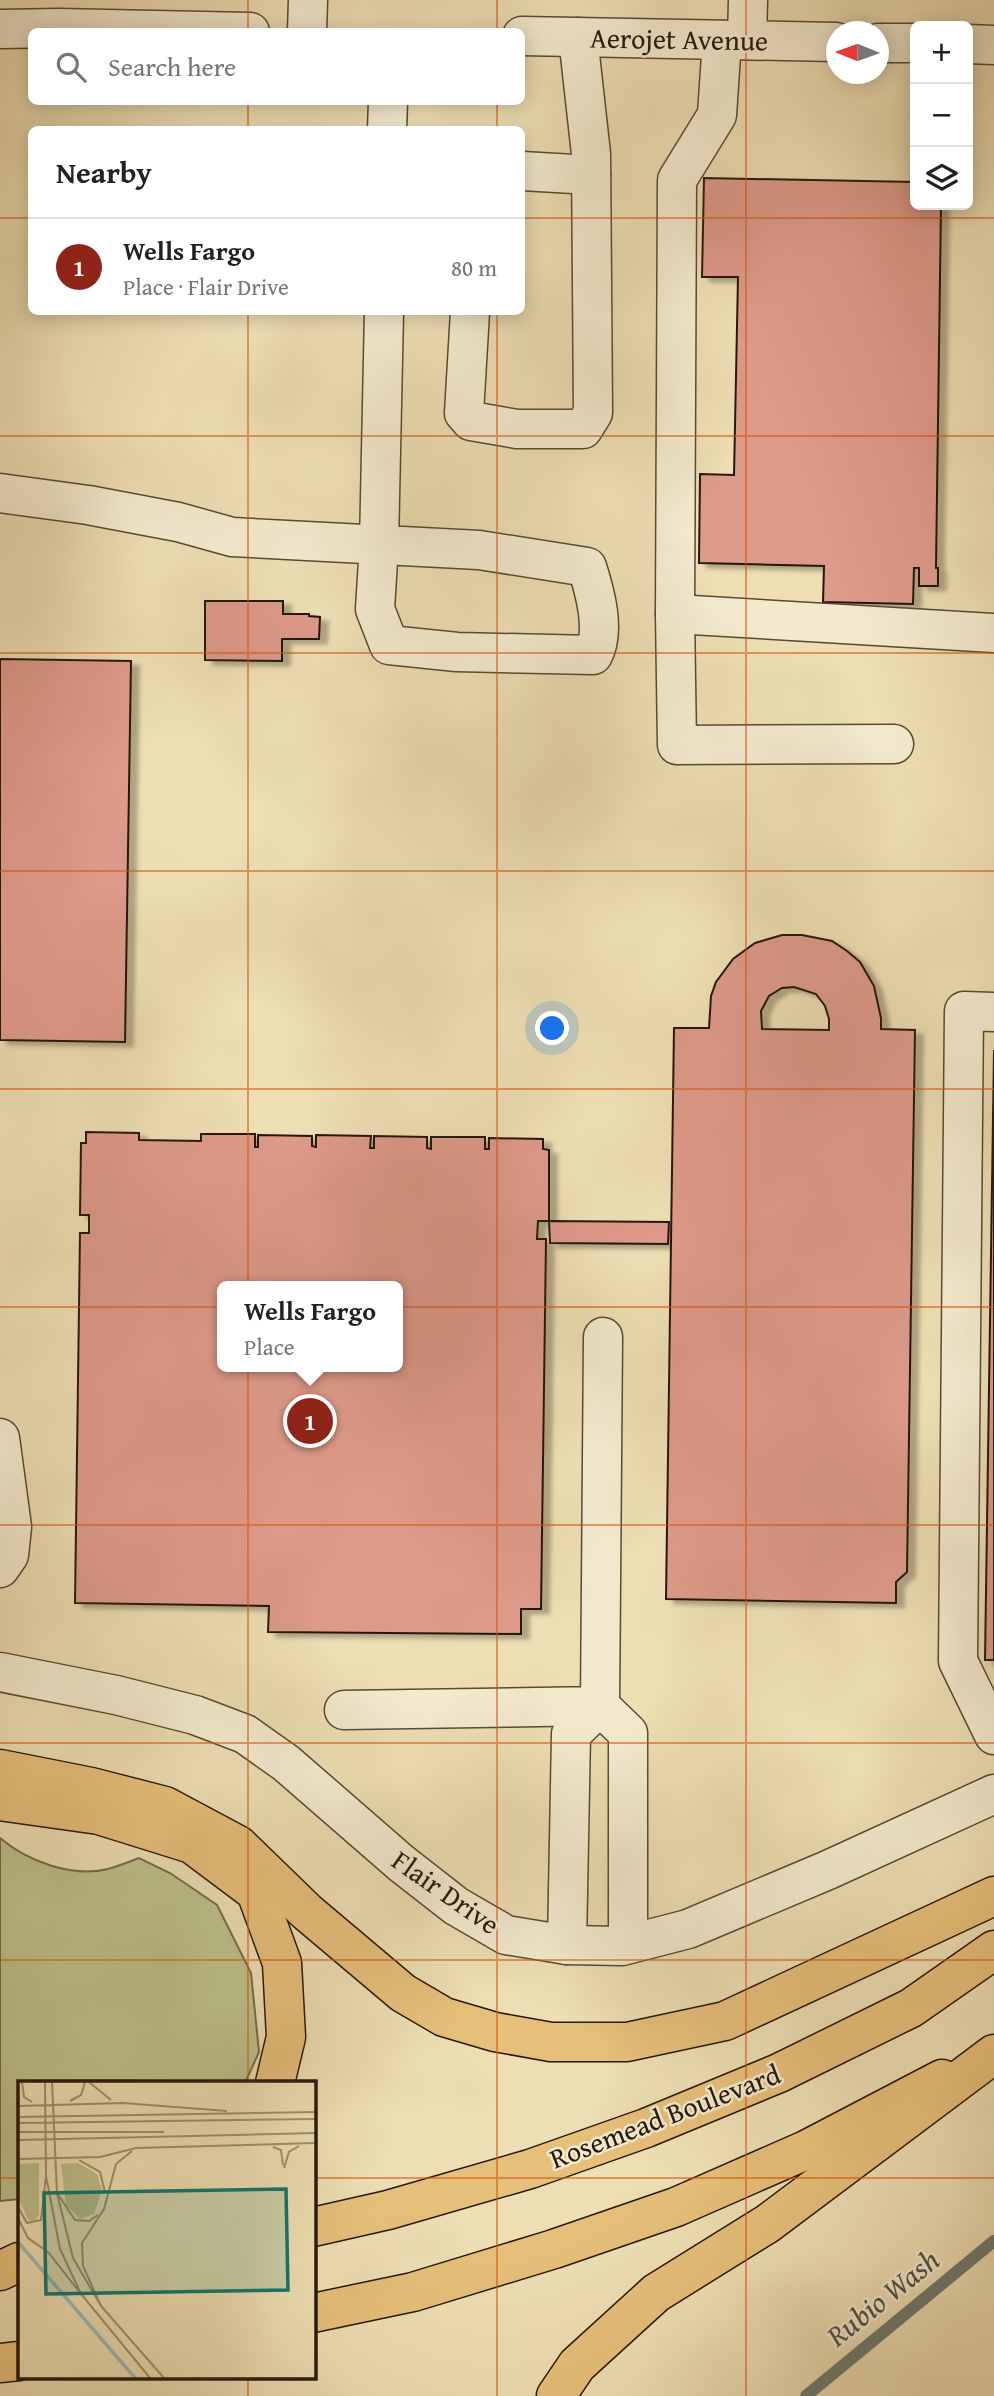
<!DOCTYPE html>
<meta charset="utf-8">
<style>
:root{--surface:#fff;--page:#f6f6f6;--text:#222;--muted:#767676;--line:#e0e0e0;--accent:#8f2418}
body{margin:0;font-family:"Gentium Book Plus",serif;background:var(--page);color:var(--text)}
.controls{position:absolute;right:21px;top:21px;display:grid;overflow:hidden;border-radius:10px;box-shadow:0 4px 18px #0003}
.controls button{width:63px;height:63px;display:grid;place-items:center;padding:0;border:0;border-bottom:2px solid var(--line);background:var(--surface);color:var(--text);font:35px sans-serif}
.compass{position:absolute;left:826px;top:21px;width:63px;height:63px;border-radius:50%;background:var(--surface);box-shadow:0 4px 18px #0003;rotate:271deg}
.you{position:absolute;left:553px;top:1029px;width:24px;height:24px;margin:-18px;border:5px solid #fff;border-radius:50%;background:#1a73e8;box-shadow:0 0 0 10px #1a73e833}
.badge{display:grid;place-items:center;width:46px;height:46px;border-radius:50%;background:var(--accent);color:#fff;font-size:23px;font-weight:700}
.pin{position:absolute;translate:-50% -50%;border:4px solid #fff;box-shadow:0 2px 7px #0006}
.popup{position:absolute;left:217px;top:1281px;width:186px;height:91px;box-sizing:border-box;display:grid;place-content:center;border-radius:10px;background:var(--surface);filter:drop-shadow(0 2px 5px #0005);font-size:23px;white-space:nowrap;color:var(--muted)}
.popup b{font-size:26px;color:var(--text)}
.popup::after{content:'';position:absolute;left:50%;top:100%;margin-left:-14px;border:14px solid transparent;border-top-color:var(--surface)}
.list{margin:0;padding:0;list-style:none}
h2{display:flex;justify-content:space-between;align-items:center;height:91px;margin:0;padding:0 28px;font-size:30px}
h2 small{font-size:23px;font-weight:400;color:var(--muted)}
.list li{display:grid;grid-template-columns:46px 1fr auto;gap:21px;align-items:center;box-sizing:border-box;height:98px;padding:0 28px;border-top:2px solid var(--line)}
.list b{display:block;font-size:26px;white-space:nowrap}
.list p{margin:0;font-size:23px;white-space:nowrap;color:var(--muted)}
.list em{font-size:23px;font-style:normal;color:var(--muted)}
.icon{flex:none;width:38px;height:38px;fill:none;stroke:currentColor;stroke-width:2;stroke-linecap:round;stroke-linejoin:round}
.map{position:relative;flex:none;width:994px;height:2396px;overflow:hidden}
.search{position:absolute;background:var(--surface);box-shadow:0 4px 18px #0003;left:28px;top:28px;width:497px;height:77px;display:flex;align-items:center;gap:18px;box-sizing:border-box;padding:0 24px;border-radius:10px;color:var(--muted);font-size:26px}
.panel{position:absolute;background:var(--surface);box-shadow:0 4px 18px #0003;left:28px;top:126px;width:497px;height:189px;border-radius:10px}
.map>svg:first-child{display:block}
.green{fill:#bdc08a;stroke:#726c4a;stroke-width:2}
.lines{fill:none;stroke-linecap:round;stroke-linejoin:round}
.stream{stroke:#6d7a71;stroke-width:12}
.building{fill:#dd9989;stroke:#26190a;stroke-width:2;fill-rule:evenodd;filter:url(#shadow)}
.minor-casing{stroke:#584a34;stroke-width:41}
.major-casing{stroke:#26190a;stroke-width:41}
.highway-casing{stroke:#26190a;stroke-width:41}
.minor{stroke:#f3eace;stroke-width:38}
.major{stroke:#e6bf7a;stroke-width:38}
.highway{stroke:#e6bf7a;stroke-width:38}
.grid{fill:none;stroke:#d5530c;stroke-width:2;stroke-opacity:0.55}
.labels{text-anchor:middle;stroke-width:5;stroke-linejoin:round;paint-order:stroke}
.street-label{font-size:28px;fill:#26190a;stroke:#f3eace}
.water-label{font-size:30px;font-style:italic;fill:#4f5146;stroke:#f3eace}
.inset-river{fill:none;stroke:#9cbab6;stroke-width:3.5}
.inset-road{fill:none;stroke:#9d8f6f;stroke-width:2}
.view{fill:#0f766e;fill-opacity:0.15;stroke:#0f766e;stroke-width:3.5}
.inset-edge{fill:none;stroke:#26190a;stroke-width:3.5}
</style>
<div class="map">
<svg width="994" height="2396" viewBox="0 0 994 2396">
<defs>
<filter id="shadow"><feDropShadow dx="8" dy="4.5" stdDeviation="2" flood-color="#0004"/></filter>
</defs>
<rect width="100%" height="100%" fill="#eddeb3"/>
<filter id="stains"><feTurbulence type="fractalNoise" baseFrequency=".00286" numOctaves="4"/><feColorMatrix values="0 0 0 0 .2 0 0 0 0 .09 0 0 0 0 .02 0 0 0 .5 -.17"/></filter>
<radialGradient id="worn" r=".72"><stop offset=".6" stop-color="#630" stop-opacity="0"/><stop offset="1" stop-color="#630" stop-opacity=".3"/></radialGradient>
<path class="green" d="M0 1838C27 1861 72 1878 108 1869 118 1866 129 1862 139 1858L170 1873 217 1905 251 1973 259 2052 245 2083H19V2199L0 2201Z"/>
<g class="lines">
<polyline class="stream" points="806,2396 994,2241"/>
</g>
<g class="building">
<polygon points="704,178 915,182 915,205 941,205 936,568 938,568 938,586 919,586 919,568 914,568 913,604 823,602 824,566 699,563 700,474 734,475 738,277 702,277"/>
<polygon points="205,601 283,601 283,614 309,614 309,616 320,617 319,639 282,639 282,661 205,660"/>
<polygon points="0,659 131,661 125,1042 0,1040"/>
<path d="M782 935H802L832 941 847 951 860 962 874 986 881 1018V1029L915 1030 907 1572 896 1582V1603L666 1599 674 1028H709L711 996 716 982 733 959 755 943ZM794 987 816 994 825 1006 829 1019V1030L762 1029 761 1011 769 996 782 988Z"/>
<polygon points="994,1050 994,1660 985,1660"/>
<path d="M86 1132 139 1133V1140L201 1141V1134H255V1147H258V1135L312 1136V1146L316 1147V1135L371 1136 370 1148H374V1136L427 1137V1148L431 1149V1137H485V1149H489V1138L543 1139V1149L549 1150V1221H538L537 1239H546L541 1609H521V1634L268 1632 269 1606 75 1603 80 1233H89V1215H80L81 1143H86ZM222 1286H398V1367H222Z"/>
<polygon points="549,1221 669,1222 668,1244 550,1243"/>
</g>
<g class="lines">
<defs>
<g id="minor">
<polyline points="0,29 59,28 250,32"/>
<polyline points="307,32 308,0"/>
<polyline points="522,36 836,42"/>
<polyline points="722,40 717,115 677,180 675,614 677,745 894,744"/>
<polyline points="747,40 748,0"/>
<polyline points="878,43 915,43"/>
<polyline points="968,44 994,45"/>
<polyline points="387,130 388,102"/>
<polyline points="522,171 591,175"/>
<polyline points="470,312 464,413 471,421 517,429 583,429 593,413 591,154 578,37"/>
<path d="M0 493 88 505 178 522 232 537 479 550 587 567C595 592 606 631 593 655L457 652 389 645 375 609 379 545 384 312"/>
<polyline points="675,614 994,633"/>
<polyline points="994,1012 964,1011 958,1661 994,1735"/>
<polyline points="0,1438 12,1527 9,1555 0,1568"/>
<polyline points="0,1672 116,1695 195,1715 245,1734 286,1763 401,1863 456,1906 506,1935 567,1945 622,1946 688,1929 828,1870 994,1794"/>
<polyline points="344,1710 600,1706 603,1337"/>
<polyline points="567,1945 571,1734 600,1706 628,1733 628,1944"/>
</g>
<g id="major">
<polyline points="313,2227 388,2210 530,2169 646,2128 779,2073 911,2008 994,1950"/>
<polyline points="313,2313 413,2292 554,2249 676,2207 806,2150 942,2079"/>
<polyline points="0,2363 19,2361"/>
</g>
<g id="highway">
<polyline points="0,1769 91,1787 165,1806 238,1845 307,1912 403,1993 444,2017 495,2032 551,2042 627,2042 725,2021 994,1896"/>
<polyline points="0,1801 99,1815 192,1844 256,1892 282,1963 286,2037 275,2083"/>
<polyline points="0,2271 19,2262"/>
<polyline points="556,2396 577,2365 656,2293 767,2224 994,2054"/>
</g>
</defs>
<use href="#minor" class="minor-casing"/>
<use href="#major" class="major-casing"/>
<use href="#highway" class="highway-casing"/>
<use href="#minor" class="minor"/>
<use href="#major" class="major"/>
<use href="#highway" class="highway"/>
</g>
<path class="grid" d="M248 0V32M497 0V32M746 0V2396M248 102V130M497 102V130M0 218H32M522 218H994M248 312V2083M497 312V2396M0 436H994M0 653H994M0 871H994M0 1089H994M0 1307H994M0 1525H994M0 1743H994M0 1960H994M0 2178H19M313 2178H994M248 2377V2396"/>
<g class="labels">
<g class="street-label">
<text transform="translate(679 39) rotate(1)" y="10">Aerojet Avenue</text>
<text transform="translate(446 1892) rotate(35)" y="10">Flair Drive</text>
<text transform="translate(665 2116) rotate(-21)" y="10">Rosemead Boulevard</text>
</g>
<g class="water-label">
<text transform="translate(883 2298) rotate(-39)" y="10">Rubio Wash</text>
</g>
</g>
<g transform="translate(18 2081)">
<rect width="298" height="298" fill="#eddeb3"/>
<path d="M21 82V133L17 140 10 139 0 116V83ZM60 82 79 93 84 109 76 133 62 138 48 124 43 83Z" fill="#bdc08a"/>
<path class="inset-river" d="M0 161 117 297"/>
<path class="inset-road" d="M4 1 6 16 14 21M27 1 28 95 42 168 63 213 132 297M34 1 39 112 55 177 83 225 146 297M71 1 93 19M52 20 63 14 67 1M0 25 105 22 209 30M0 36 298 31M0 42 298 38M0 51H146M0 59 298 52M255 66 263 69 265 84M0 78 82 76 118 67 298 62M61 79 82 91 87 111M266 87 271 71 281 65M39 112 57 139 71 140 80 134M0 126 9 142 23 139 28 95M0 137 10 157 30 171 63 213M83 225 65 185 64 162 86 128 98 83 114 70"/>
<path class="view" d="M268 108 270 209 28 213 26 112Z"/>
<rect width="298" height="298" class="inset-edge"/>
</g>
<rect width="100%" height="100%" filter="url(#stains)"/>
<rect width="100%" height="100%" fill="url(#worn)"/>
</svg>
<div class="controls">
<button>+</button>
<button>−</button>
<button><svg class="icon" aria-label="layers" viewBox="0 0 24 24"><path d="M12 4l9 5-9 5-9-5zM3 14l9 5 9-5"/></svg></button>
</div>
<svg class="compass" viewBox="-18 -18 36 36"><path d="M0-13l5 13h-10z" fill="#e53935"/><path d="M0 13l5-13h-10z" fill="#767676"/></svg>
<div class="you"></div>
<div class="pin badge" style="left:310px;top:1421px">1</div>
<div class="popup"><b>Wells Fargo</b>Place</div>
<div class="search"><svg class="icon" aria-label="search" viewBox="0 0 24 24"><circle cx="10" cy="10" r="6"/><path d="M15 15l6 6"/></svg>Search here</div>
<section class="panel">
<h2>Nearby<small></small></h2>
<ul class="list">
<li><span class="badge">1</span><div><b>Wells Fargo</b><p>Place · Flair Drive</p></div><em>80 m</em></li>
</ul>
</section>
</div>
